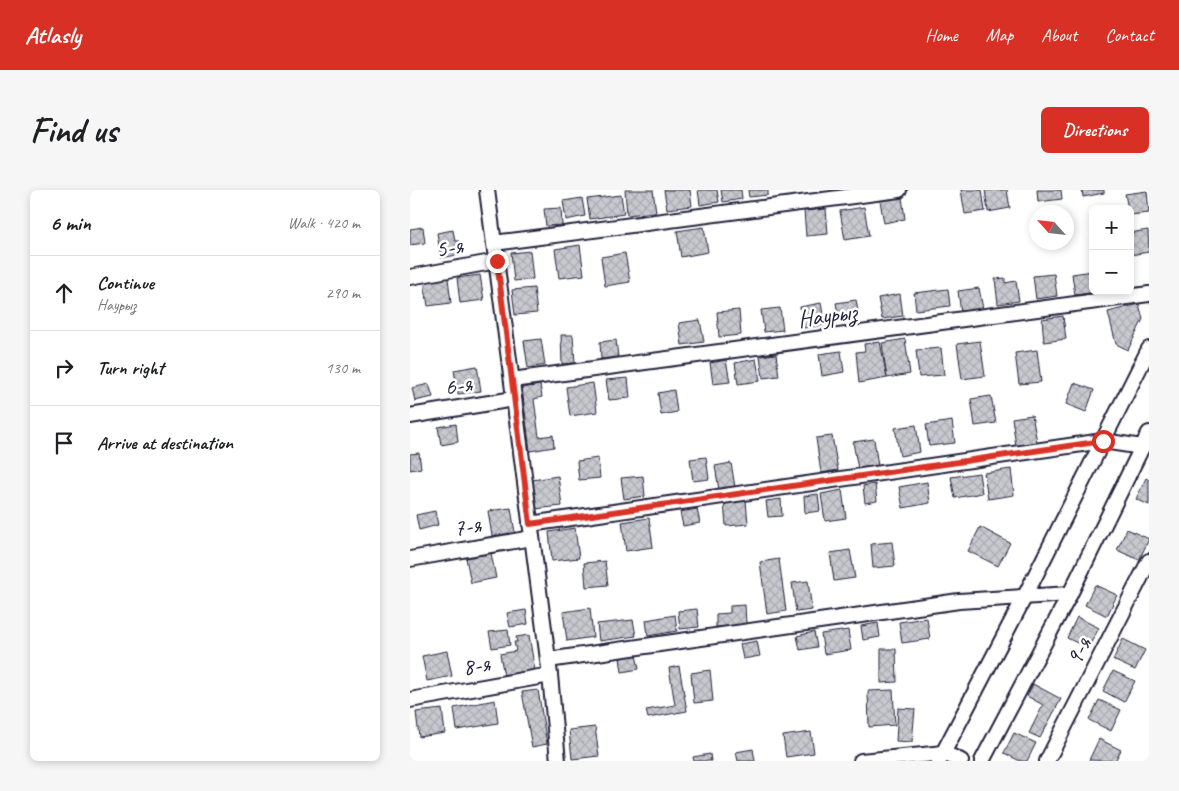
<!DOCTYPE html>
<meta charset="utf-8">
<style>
:root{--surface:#fff;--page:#f6f6f6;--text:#202124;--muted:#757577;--line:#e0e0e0;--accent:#d93025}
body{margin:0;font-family:Caveat,sans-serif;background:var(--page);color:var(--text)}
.controls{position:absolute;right:15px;top:15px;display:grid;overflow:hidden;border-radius:8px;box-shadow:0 2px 8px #0003}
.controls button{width:45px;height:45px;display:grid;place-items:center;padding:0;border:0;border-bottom:1px solid var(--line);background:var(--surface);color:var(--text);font:25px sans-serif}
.compass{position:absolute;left:619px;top:15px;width:45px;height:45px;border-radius:50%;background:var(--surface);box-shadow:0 2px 8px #0003;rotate:297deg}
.stop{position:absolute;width:15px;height:15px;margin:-11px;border:4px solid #d93025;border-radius:50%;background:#fff}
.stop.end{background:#d93025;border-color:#fff;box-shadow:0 1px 5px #0008}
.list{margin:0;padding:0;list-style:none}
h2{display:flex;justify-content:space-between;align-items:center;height:65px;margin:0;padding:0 20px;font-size:21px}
h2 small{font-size:16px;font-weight:400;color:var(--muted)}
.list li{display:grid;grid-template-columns:32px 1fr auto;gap:15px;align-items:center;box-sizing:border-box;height:75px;padding:0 20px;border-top:1px solid var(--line)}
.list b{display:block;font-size:19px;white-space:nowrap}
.list p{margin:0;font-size:16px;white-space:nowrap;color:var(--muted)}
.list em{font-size:16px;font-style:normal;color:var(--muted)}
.icon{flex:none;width:28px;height:28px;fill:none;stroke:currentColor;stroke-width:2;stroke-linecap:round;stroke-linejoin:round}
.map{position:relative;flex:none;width:739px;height:571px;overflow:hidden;border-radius:8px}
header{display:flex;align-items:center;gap:30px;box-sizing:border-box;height:70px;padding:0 25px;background:var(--accent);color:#fff}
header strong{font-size:24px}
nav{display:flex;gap:28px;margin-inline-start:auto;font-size:18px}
.intro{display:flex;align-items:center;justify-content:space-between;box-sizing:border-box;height:120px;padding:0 30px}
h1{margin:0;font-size:35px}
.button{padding:12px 22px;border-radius:8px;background:var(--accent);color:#fff;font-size:18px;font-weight:700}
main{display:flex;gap:30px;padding:0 30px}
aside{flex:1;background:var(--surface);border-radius:8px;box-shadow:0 2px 8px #0003}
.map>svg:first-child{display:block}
.building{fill:url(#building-cross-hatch);stroke:#22223b}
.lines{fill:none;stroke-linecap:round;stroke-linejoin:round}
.street-casing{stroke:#22223b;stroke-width:18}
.street{stroke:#fff;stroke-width:14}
.route{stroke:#d93025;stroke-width:6}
.labels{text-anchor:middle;stroke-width:5;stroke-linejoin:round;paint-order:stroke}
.street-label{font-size:24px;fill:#22223b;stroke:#fff}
</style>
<header>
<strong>Atlasly</strong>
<nav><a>Home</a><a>Map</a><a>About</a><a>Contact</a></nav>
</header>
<div class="intro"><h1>Find us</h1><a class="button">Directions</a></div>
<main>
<aside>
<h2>6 min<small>Walk · 420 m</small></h2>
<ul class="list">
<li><svg class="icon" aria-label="ahead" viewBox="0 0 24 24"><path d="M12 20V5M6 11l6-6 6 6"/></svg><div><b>Continue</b><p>Наурыз</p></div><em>290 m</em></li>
<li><svg class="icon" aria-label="right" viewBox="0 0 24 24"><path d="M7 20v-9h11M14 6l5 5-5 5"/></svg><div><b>Turn right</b></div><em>130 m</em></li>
<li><svg class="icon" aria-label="arrive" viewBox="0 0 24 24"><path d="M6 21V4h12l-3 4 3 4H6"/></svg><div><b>Arrive at destination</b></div></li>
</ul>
</aside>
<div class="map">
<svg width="739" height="571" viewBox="0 0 739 571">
<defs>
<pattern id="building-cross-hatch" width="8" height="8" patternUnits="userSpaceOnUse" patternTransform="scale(1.25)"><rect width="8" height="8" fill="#c8c8cf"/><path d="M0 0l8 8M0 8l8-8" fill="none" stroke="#acacb3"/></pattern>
</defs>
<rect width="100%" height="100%" fill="#fff"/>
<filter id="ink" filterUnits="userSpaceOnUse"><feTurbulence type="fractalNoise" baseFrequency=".02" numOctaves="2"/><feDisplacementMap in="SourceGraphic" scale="10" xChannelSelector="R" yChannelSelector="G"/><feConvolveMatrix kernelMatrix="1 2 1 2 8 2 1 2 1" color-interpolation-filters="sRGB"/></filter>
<g filter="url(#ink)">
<g class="building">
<polygon points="215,0 243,0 246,22 217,25"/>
<polygon points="254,0 280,0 282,16 257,19"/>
<polygon points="288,0 307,0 309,12 290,15"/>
<polygon points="311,0 331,0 332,9 313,12"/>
<polygon points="338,0 358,0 358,5 339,7"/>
<polygon points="551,0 572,0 575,21 555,24"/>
<polygon points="575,0 597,0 600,18 578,22"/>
<polygon points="627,0 651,0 652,9 628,12"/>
<polygon points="672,0 694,0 694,3 673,7"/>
<polygon points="737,1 739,23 720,25 720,19 718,19 715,4"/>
<polygon points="211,5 214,24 180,29 177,9"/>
<polygon points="492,7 495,29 474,33 470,11"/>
<polygon points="172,8 175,26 156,30 153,11"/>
<polygon points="454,17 459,46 435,50 430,21"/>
<polygon points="151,18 152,35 136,36 134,19"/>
<polygon points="416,19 418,44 396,46 394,21"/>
<polygon points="13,37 15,53 0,55 0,39"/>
<polygon points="294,37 298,62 271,67 267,41"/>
<polygon points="43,40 45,51 49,51 50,58 46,58 47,65 31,68 27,43"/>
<polygon points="738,40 739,62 720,65 720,43"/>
<polygon points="170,55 174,85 149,88 145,59"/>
<polygon points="120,61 123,89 104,91 101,63"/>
<polygon points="215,63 220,92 195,96 191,67"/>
<polygon points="683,81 683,101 687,102 665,105 662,84"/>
<polygon points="644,84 647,106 626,109 623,86"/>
<polygon points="70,85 74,110 50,113 47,88"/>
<polygon points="38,88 41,113 18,116 14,92"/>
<polygon points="595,88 595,93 606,91 609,111 588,114 585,89"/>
<polygon points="124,98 127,123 105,125 102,100"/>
<polygon points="569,98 573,119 551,123 548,101"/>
<polygon points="538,99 540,116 506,120 504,103"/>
<polygon points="490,104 493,126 472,129 468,108"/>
<polygon points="446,110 449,127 429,130 426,113"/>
<polygon points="411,113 415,135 393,138 390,117"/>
<polygon points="729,114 733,129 718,160 706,154 698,122"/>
<polygon points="370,118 373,140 354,142 351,120"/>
<polygon points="329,120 331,145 309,147 307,122"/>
<polygon points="653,126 656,149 634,152 632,129"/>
<polygon points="290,130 294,152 272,155 269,133"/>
<polygon points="151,145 163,145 165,173 152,174"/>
<polygon points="131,149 135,175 118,178 114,151"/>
<polygon points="495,149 500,184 477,188 472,153"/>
<polygon points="206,150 208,167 191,169 190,152"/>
<polygon points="570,151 575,186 552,189 547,154"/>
<polygon points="470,152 477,188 449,193 446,162 455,161 454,154"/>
<polygon points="531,158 534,185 509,187 506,160"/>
<polygon points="627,160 631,192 609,194 605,163"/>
<polygon points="431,161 434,182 412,186 409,164"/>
<polygon points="366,164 369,186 353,188 350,166"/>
<polygon points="346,169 350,191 328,194 325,173"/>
<polygon points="316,170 320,192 303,194 300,173"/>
<polygon points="67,176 71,201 48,204 44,180"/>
<polygon points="218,188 220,208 199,210 196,190"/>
<polygon points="183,193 187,222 160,226 156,197"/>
<polygon points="664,193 684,200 676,222 656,214"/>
<polygon points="19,194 23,207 5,211 2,198"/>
<polygon points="130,195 132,207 124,209 129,247 143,245 144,257 120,261 112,198"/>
<polygon points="264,200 267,222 251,225 248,203"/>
<polygon points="581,206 586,233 565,236 561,209"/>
<polygon points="622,225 627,252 606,256 602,228"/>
<polygon points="542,231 545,253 519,256 516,235"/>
<polygon points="46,234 48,252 31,255 28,237"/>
<polygon points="506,235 510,262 490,266 485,238"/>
<polygon points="422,246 428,280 411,283 406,248"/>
<polygon points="464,249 468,276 448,279 443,252"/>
<polygon points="9,263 11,278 0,280 0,264"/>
<polygon points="296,267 299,289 283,291 280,269"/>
<polygon points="188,268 190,288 169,290 167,271"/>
<polygon points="321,273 325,297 309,300 305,276"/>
<polygon points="601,279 604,305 578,309 574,283"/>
<polygon points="569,283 572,303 545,308 541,287"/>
<polygon points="148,286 152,316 125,319 122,290"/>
<polygon points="233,286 235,306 214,309 211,288"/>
<polygon points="736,288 739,290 739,315 726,309"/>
<polygon points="517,292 520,313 493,318 489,297"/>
<polygon points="465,294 467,311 455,313 453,296"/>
<polygon points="432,300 436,328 415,331 411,304"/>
<polygon points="408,304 410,321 395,323 394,306"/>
<polygon points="371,309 372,326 358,327 356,311"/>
<polygon points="336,310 338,334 316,336 314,312"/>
<polygon points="101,318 105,343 82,346 78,321"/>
<polygon points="287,319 290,333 273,336 270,322"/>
<polygon points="25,321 28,335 9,340 6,325"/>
<polygon points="239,328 243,357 216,361 212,332"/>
<polygon points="570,337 600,353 588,376 558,361"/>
<polygon points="165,338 169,368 142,371 139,342"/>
<polygon points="717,339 739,349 729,370 707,360"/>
<polygon points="482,352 485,376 463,378 461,354"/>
<polygon points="440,360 445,388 424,391 420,363"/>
<polygon points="81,363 86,388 61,393 56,368"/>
<polygon points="369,369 376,421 357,424 350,372"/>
<polygon points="195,371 198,395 176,397 174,373"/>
<polygon points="398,391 402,420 386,422 382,393"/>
<polygon points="685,395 707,405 697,426 675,415"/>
<polygon points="335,415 336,434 327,440 320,440 320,436 306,437 306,424 320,423 320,416"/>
<polygon points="180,418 183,447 157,451 153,422"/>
<polygon points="287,419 289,437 270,439 268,421"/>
<polygon points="116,420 118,434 100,437 97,423"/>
<polygon points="265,425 267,441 238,446 236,430"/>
<polygon points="667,427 689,438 678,458 657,448"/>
<polygon points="517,428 520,449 492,453 489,432"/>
<polygon points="223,430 226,446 189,451 187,434"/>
<polygon points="468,433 470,447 453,450 451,436"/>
<polygon points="98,440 100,455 82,458 79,442"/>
<polygon points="438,440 441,460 414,464 411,444"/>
<polygon points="404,442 407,457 390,460 387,446"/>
<polygon points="119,445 125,481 94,486 90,464 106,461 104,452 107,452 106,447"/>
<polygon points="713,449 735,460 725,480 703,470"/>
<polygon points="347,451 350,466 333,469 330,454"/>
<polygon points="471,459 486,459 487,492 471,493"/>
<polygon points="37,461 42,486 17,491 12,466"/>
<polygon points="226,465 229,479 212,482 210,468"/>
<polygon points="269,476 277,521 238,528 236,520 265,515 259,478"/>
<polygon points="300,480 303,511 284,513 281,483"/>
<polygon points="703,481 725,491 714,512 693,501"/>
<polygon points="623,494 651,509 630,548 619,543 633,515 617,506"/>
<polygon points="128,500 137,554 122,557 112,502"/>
<polygon points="483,500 485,535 459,537 458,501"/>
<polygon points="85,510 88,533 47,540 44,518"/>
<polygon points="689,510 711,520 701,541 679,530"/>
<polygon points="488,518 505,519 502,552 486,551"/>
<polygon points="32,519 35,543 9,547 6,522"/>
<polygon points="185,537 189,566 162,569 159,540"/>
<polygon points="401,542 404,563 376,567 373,546"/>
<polygon points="604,543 626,553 617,571 610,571 594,563"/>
<polygon points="689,549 711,560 705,571 679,570"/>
<polygon points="343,559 345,571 328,571 326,562"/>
<polygon points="300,564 301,571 284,571 283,567"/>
</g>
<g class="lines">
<defs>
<g id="street">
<polyline points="77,0 140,485 148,571"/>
<polyline points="84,53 489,0"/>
<polyline points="0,87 87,71"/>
<polyline points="102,190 739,104"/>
<polyline points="0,226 104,209"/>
<polyline points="120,334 693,251 732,257"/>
<polyline points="0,369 122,348"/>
<polyline points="138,470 549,411 660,404"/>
<polyline points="0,510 140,485"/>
<polyline points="451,571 534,563 551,571"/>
<polyline points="529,571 615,406 739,159"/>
<polyline points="572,571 660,404 739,243"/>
<polyline points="637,571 739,371"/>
</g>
</defs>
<use href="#street" class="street-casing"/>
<use href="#street" class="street"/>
</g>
</g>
<g class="lines" filter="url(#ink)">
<polyline class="route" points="87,71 120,334 693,251"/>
</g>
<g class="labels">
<g class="street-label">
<text transform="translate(39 57) rotate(-10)" y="8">5-я</text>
<text transform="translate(417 125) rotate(-8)" y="8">Наурыз</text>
<text transform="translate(48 195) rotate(-10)" y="8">6-я</text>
<text transform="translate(57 336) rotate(-10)" y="8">7-я</text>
<text transform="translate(668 461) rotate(-63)" y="8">9-я</text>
<text transform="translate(66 475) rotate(-10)" y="8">8-я</text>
</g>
</g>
</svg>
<div class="controls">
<button>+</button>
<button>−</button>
</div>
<svg class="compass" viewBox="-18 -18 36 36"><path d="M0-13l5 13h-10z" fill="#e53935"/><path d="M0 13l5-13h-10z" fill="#757577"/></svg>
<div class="stop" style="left:693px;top:251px"></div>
<div class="stop end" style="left:87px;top:71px"></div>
</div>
</main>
